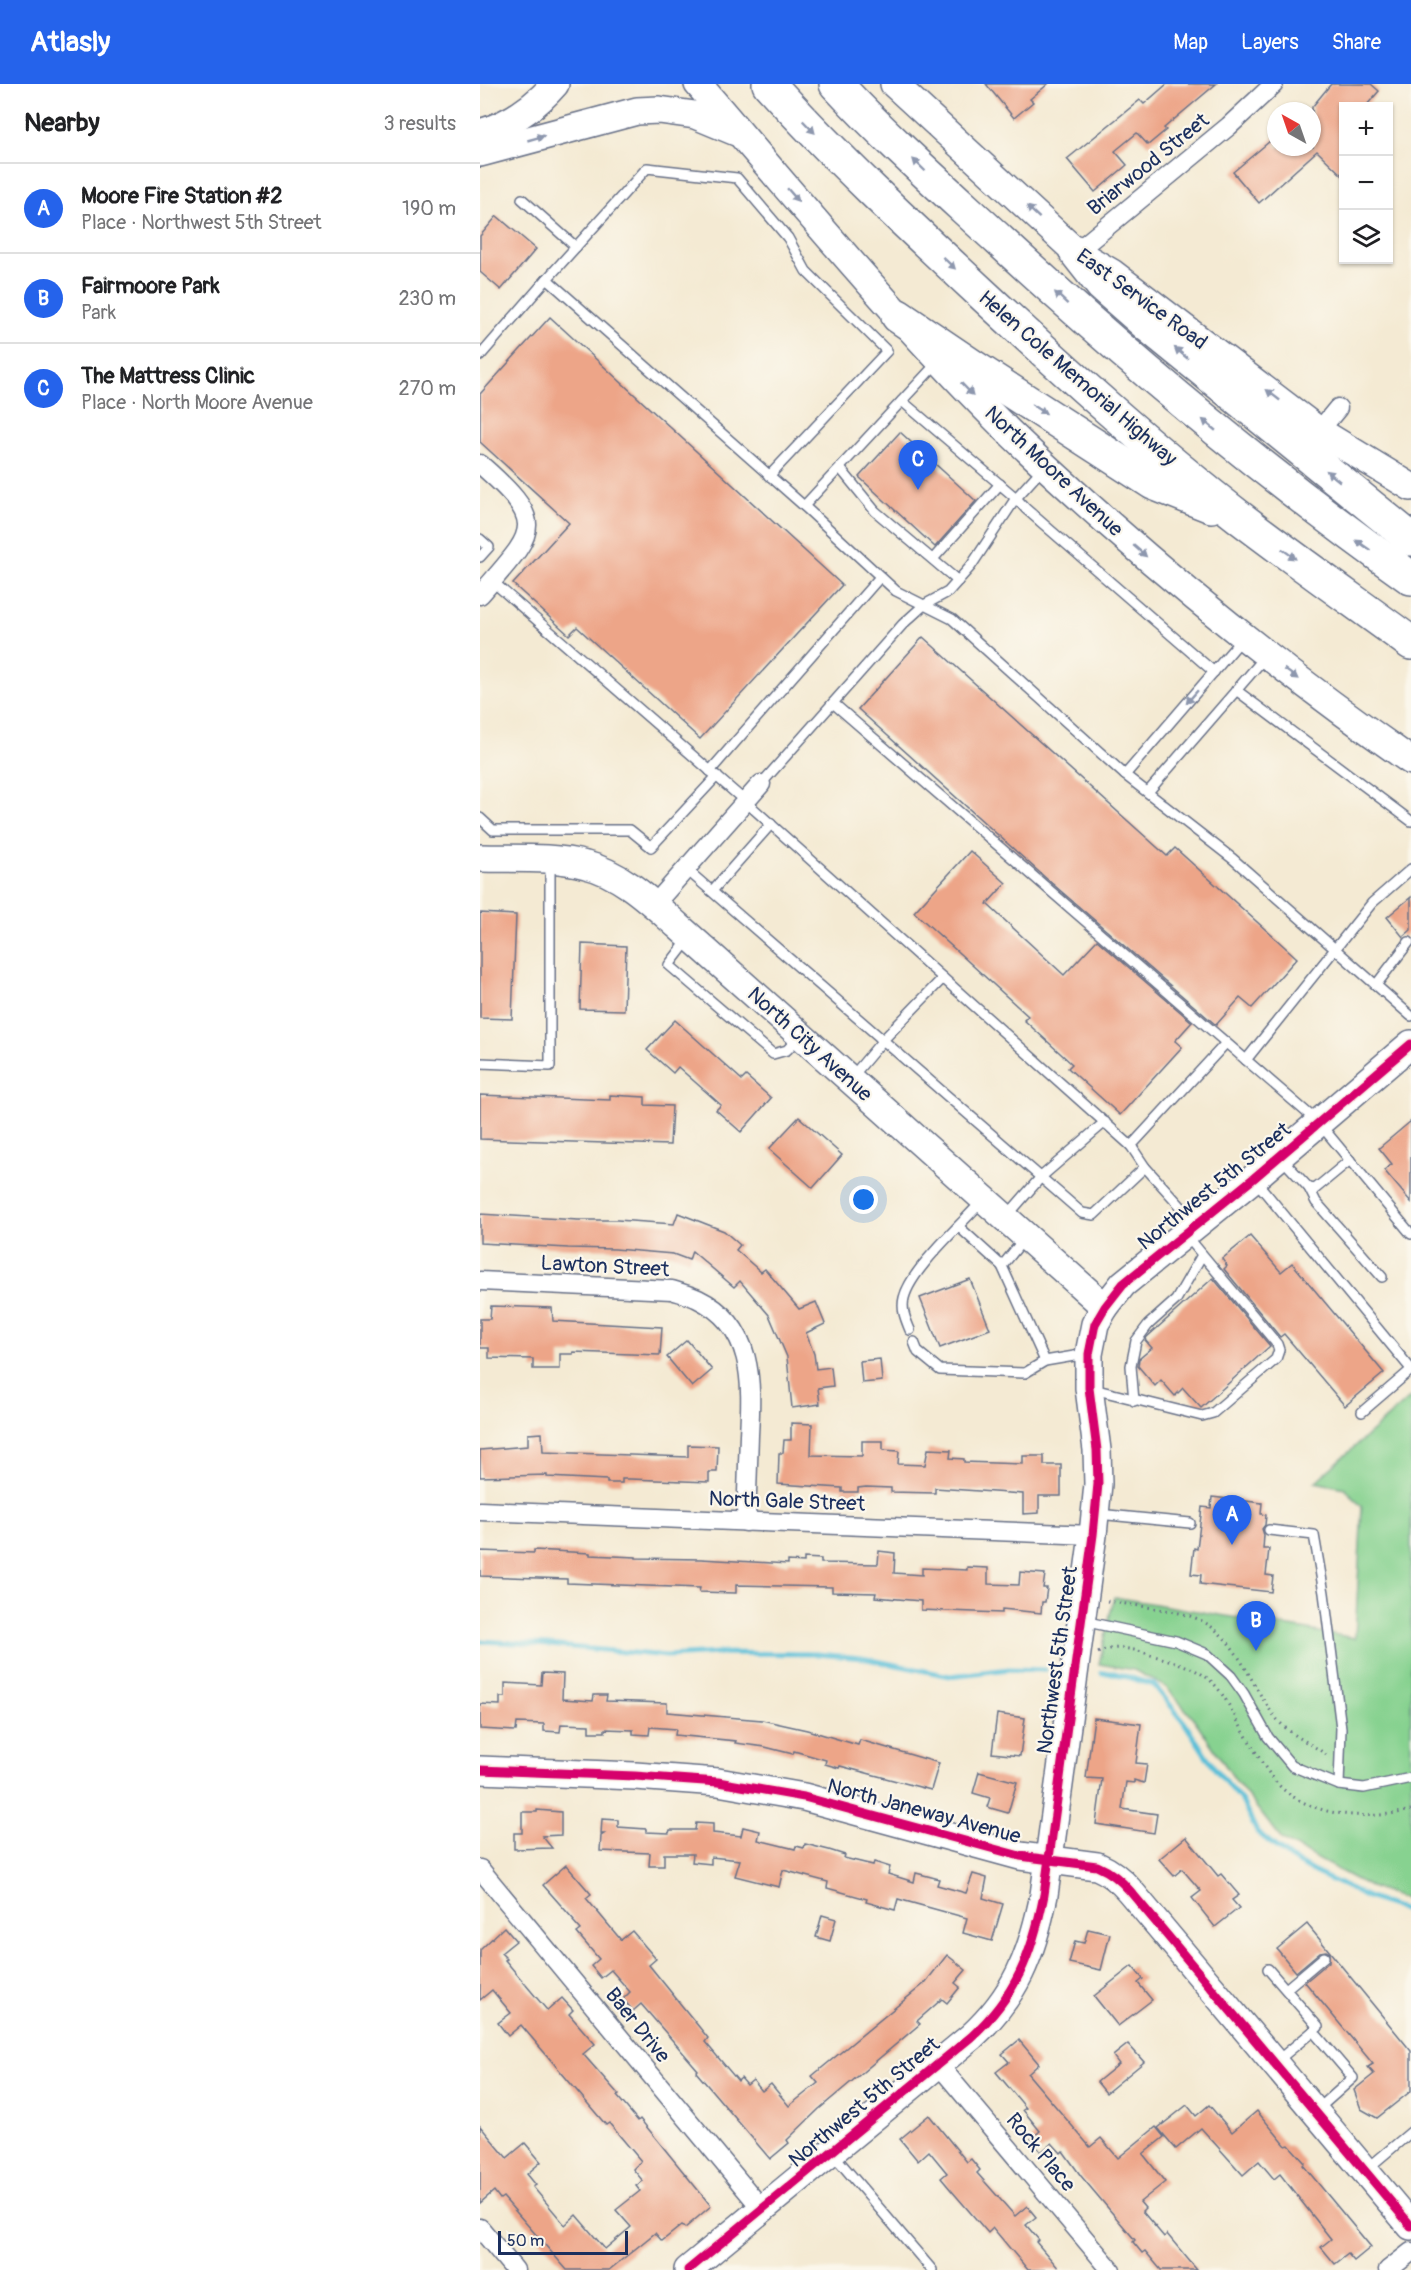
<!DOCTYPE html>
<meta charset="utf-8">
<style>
:root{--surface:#fff;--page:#f6f6f6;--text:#202124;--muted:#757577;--line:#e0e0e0;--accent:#2563eb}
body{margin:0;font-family:Pangolin,sans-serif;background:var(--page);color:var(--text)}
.controls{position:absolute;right:18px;top:18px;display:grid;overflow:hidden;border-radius:0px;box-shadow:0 2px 4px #0004}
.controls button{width:54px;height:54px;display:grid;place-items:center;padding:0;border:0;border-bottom:2px solid var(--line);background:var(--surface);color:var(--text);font:30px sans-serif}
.compass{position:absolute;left:787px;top:18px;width:54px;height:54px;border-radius:50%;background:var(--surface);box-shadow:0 2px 4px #0004;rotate:320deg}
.scale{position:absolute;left:18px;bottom:15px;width:130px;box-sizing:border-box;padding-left:6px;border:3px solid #1b2f5e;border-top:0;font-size:16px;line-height:21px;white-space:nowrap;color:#1b2f5e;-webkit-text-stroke:4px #fbf7ec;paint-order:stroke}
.you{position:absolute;left:384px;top:1116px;width:21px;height:21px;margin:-15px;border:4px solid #fff;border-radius:50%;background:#1a73e8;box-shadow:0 0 0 9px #1a73e833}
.badge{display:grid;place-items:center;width:39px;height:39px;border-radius:50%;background:var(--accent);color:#fff;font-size:20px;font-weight:700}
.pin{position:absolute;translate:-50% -50px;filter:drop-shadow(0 2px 3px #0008)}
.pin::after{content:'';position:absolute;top:32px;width:21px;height:18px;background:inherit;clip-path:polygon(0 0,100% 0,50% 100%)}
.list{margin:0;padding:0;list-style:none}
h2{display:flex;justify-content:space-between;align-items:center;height:78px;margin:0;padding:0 24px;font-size:26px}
h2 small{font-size:20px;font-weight:400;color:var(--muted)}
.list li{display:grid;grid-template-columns:39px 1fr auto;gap:18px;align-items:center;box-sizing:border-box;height:90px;padding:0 24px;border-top:2px solid var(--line)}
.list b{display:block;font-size:22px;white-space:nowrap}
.list p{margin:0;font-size:20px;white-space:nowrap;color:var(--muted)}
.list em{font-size:20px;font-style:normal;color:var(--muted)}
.icon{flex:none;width:33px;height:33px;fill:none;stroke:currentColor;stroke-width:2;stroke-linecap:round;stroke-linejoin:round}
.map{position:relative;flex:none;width:931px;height:2186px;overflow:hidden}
header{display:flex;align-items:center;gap:36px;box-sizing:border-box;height:84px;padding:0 30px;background:var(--accent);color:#fff}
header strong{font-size:28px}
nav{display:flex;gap:33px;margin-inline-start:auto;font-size:21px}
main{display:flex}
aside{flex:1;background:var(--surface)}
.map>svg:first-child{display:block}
.green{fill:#87d290;stroke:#518077;stroke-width:1.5}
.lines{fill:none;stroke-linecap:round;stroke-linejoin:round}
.stream{stroke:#5abfd8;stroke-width:5}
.building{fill:#eda588}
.lane-casing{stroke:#677087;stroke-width:12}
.street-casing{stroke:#677087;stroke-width:21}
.secondary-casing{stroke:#677087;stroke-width:30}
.highway-casing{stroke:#677087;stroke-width:36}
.path{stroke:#677087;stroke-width:3;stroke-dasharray:1.5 4.5;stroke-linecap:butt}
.lane{stroke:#fff;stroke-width:9}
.street{stroke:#fff;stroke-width:18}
.secondary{stroke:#fff;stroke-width:27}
.highway{stroke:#fff;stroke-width:33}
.cycleway-casing{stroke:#fbf7ec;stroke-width:13}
.cycleway{stroke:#d6006c;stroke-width:9}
.oneway{fill:#8d97ae}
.labels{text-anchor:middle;stroke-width:4.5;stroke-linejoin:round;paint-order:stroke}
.street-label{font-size:21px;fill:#1b2f5e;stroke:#fbf7ec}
</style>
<header>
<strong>Atlasly</strong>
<nav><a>Map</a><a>Layers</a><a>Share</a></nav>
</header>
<main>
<aside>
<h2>Nearby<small>3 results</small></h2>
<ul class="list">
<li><span class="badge">A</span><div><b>Moore Fire Station #2</b><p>Place · Northwest 5th Street</p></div><em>190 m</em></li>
<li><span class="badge">B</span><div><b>Fairmoore Park</b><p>Park</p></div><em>230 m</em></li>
<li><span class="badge">C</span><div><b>The Mattress Clinic</b><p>Place · North Moore Avenue</p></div><em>270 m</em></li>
</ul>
</aside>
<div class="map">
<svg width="931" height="2186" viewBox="0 0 931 2186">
<rect width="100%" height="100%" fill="#fbf7ec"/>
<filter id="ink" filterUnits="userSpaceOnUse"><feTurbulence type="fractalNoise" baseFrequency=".0167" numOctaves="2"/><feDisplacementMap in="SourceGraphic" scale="12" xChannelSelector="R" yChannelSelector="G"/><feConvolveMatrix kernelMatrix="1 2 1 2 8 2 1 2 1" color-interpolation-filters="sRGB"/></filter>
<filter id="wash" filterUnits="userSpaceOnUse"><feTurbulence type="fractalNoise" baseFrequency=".008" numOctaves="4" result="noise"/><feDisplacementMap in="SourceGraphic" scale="24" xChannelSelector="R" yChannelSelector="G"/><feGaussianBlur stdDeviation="1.35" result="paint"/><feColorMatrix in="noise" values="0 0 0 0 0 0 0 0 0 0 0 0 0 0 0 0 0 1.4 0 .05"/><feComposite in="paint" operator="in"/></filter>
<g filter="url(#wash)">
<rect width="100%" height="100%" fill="#f4ead3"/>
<polygon class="green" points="931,1313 931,1816 890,1803 802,1756 756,1697 714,1635 686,1603 654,1586 619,1580 634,1513 875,1554 882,1423 865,1404 835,1398"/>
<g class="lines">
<g class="stream">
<polyline points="0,1557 69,1561 186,1572 239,1569 337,1570 382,1574 470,1592 529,1585 565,1586"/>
<polyline points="622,1589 634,1589 674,1601 704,1638 735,1685 762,1717 777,1748 810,1774 832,1787 890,1814 931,1829"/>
</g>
</g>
<g id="blocks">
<g class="building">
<polygon points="506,0 568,0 550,15 553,18 534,34"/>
<polygon points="687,0 736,0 684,44 686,46 668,61 657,49 635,67 647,81 615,108 587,75 660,16 664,20"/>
<polygon points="851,0 891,0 899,7 886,22 864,22 864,93 837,67 779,119 753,88 796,52 796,63 833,63 832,23"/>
<polygon points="17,132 56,165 21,206 0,188 0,152"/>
<polygon points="70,233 362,501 220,655 97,543 89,551 33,500 89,439 0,358 0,310"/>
<polygon points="420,348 496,417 455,463 379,393"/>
<polygon points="443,553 687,772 695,764 817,874 772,924 760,914 736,941 568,796 378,625"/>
<polygon points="490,767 526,799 507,820 584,891 617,856 712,938 695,957 702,963 640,1031 588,984 592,980 544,936 548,932 434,828"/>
<polygon points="931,813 931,846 923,853 907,833"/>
<polygon points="0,829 36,831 32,935 0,934"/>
<polygon points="102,860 146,862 144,926 100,925"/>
<polygon points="195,936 262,996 266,992 291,1014 261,1048 236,1026 241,1021 198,983 193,989 167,966"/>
<polygon points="0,1011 130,1016 130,1011 165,1013 165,1021 192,1022 190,1061 0,1055"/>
<polygon points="319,1033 362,1071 333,1104 289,1065"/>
<polygon points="931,1037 931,1118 904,1086 912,1080 899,1064"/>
<polygon points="198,1129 244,1147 260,1161 256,1166 281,1188 285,1185 319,1225 336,1218 345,1240 326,1249 334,1270 336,1285 351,1283 353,1302 338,1304 340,1320 312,1324 307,1273 289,1231 260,1197 254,1203 212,1167 209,1176 193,1170 135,1165 88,1164 0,1159 0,1130 98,1136 137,1136 194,1140"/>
<polygon points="770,1152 801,1188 812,1179 904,1289 865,1322 804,1250 800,1253 744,1185 747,1182 742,1175"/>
<polygon points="733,1194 790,1262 721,1324 703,1304 695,1312 681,1296 675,1302 658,1282 659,1275 672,1264 665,1256 667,1253"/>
<polygon points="490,1195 510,1245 460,1264 440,1214"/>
<polygon points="11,1222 72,1224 73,1237 182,1243 180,1271 93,1268 93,1270 80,1270 80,1285 53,1285 53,1275 9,1274 9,1264 0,1264 0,1235 10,1235"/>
<polygon points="207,1256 232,1286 212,1303 187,1273"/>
<polygon points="400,1275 402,1297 382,1299 380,1277"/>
<polygon points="311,1339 332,1340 331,1371 382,1372 382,1357 403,1357 403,1366 419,1367 418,1380 445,1381 448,1365 471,1366 470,1374 484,1375 484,1378 543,1380 543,1372 564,1372 564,1381 581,1381 581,1412 559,1412 559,1429 543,1430 543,1410 455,1404 455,1409 411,1408 411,1404 386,1403 378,1404 378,1408 362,1408 362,1404 298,1400 299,1369 303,1369 304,1356 311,1356"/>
<polygon points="62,1349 63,1368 208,1373 208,1361 238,1362 237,1388 229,1388 229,1398 150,1395 142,1395 142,1399 127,1399 127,1396 67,1393 67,1391 0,1393 0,1366 48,1362 48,1350"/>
<polygon points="732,1413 782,1419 781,1430 786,1431 785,1441 782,1445 784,1451 783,1465 789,1465 786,1491 793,1492 791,1508 720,1500 721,1491 711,1490 714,1464 717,1465 722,1423 731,1424"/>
<polygon points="54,1466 110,1469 110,1471 156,1473 156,1474 221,1475 308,1480 308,1477 324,1478 324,1474 341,1475 341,1479 398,1480 399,1467 415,1469 414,1489 442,1491 442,1484 487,1486 487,1483 508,1484 508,1500 539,1501 540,1488 565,1490 563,1504 567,1504 565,1518 562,1518 561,1529 522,1525 522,1529 441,1526 441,1517 395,1513 396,1509 352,1508 352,1503 256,1501 256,1509 219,1508 220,1504 87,1499 87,1495 0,1492 0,1467 54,1469"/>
<polygon points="62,1589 83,1590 82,1615 113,1617 114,1611 127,1611 126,1617 187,1619 187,1628 282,1636 327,1646 378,1661 380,1656 459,1679 451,1706 360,1682 359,1684 345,1680 346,1676 314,1667 313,1670 285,1663 255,1659 256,1657 195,1651 196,1645 170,1643 169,1651 153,1650 153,1646 125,1645 125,1648 109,1648 109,1641 81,1640 80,1648 64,1647 64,1640 37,1639 36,1647 0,1645 0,1620 20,1621 20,1613 25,1613 25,1599 61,1601"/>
<polygon points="517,1630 545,1634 540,1672 512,1669"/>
<polygon points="614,1634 661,1640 656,1679 667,1680 664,1699 654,1696 654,1699 646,1698 642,1725 677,1730 674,1749 616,1740 622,1695 606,1694"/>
<polygon points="499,1688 537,1698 528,1729 507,1723 510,1714 493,1709"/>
<polygon points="57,1726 81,1728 81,1751 62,1752 72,1764 34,1765 34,1749 42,1749 42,1728 57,1728"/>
<polygon points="122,1735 138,1736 138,1743 166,1745 166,1748 189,1749 190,1746 215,1746 216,1739 233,1740 233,1749 261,1752 263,1743 280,1747 278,1756 315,1765 316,1762 324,1764 325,1760 349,1766 365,1771 364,1774 393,1781 394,1778 410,1783 408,1790 434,1798 436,1789 459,1795 457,1801 486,1809 493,1790 507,1794 503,1814 523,1820 512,1857 483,1849 487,1834 418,1815 415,1826 386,1818 387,1815 347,1804 348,1798 303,1786 299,1803 255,1792 260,1776 231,1773 231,1780 212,1778 213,1770 184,1770 184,1782 169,1782 170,1769 120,1767 121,1752 124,1750 121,1750"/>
<polygon points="706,1753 738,1792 741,1790 759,1811 752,1816 759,1824 735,1843 712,1814 721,1807 702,1785 694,1792 679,1775"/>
<polygon points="86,1781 111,1810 106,1814 141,1856 152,1847 176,1875 169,1881 228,1954 225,1958 258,1997 261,1994 267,2001 273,1996 282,2007 291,2000 309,2022 338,1999 332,1992 445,1899 467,1871 486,1886 475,1899 480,1903 467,1919 462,1915 437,1937 440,1940 339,2025 307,2056 309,2059 290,2075 216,1988 218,1986 161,1920 153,1927 143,1915 150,1908 131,1886 121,1894 111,1882 119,1875 97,1849 101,1846 93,1837 94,1836 63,1801"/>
<polygon points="342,1831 356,1835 350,1857 336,1853"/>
<polygon points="827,1840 931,1967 931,2007 897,2034 881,2025 874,2006 894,1990 888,1983 893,1980 825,1898 849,1878 849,1869 846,1867 840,1868 816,1888 797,1865"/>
<polygon points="24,1843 36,1857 21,1869 27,1875 25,1876 66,1925 68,1926 82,1914 93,1926 89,1930 115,1960 103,1970 139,2011 137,2012 158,2037 160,2035 170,2047 231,2122 205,2144 202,2141 182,2157 175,2149 129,2186 87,2186 23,2113 20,2115 14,2107 0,2119 0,2042 27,2074 45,2059 61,2078 47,2090 56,2101 53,2103 85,2141 96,2131 125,2165 151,2143 136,2126 160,2107 156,2102 163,2097 153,2085 161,2077 129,2039 126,2041 41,1941 28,1952 18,1939 31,1929 12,1906 0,1916 0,1866"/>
<polygon points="608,1845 630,1850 621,1886 589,1879 595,1857 604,1859"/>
<polygon points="652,1882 663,1895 658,1899 672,1916 638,1942 614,1912"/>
<polygon points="539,1956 559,1980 548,1990 610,2063 621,2054 638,2074 676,2043 684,2053 663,2070 685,2098 660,2118 665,2124 662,2127 684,2153 687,2150 717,2186 681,2186 665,2167 662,2169 653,2158 655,2156 601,2092 583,2067 581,2069 572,2059 561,2068 551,2055 560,2047 543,2026 546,2024 516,1988 529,1978 522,1970"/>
<polygon points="648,1960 664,1978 626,2009 617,1998 639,1980 633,1972"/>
<polygon points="707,2021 716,2032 729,2021 752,2048 777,2027 806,2062 809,2061 825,2079 823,2081 891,2163 874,2177 868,2170 855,2180 841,2163 851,2155 800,2090 794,2095 779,2077 763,2091 721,2044 696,2065 678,2044"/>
<polygon points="449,2031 487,2078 491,2075 500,2086 497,2089 535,2132 547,2122 556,2133 546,2141 559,2156 556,2158 580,2186 548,2186 513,2144 508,2149 471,2106 461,2094 467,2089 449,2067 438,2077 420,2055"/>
</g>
</g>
</g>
<g filter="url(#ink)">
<use href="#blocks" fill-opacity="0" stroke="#677087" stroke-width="1.5"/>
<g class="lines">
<defs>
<g id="lane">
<polyline points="42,115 96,163"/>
<polyline points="67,195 167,84 257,94 308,154 326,187 407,267 289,392"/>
<polyline points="0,272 67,195 324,422 416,507 472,535 645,691 753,775 931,932"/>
<polyline points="422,317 536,414 546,425 734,588"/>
<polyline points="360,384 395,427 478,497"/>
<polyline points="324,422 457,279"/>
<polyline points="0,455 9,463 0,473"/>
<polyline points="453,475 520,400"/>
<polyline points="12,497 266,718 651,1062 665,1083 716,1139"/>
<polyline points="756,606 931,737"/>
<polyline points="353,619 839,1039 931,1150"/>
<polyline points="230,687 400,493"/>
<polyline points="645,691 762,555"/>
<polyline points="281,700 423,540 444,521 468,508 491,482 536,414 563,384"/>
<polyline points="668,708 786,572"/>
<polyline points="0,734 13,746 150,746 171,763 237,692"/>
<polyline points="206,785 602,1129 614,1131 665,1083"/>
<polyline points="232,807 291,740"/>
<polyline points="209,855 189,881 293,970 307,966 320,952"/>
<polyline points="896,901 929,858"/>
<polyline points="766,976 892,819 931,785"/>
<polyline points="0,979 70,982 70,778"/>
<polyline points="371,994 403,956 463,894"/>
<polyline points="651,1062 746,959"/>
<polyline points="801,1074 829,1104 835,1105 870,1076"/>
<polyline points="775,1096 931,1285"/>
<polyline points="829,1104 836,1118 902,1193"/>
<polyline points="527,1132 561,1093 625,1038"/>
<polyline points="479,1143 522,1182"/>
<polyline points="544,1155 522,1182 565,1277"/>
<path d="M430 1246C426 1236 421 1226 424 1214 431 1185 481 1141 503 1116"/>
<polyline points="434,1258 438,1268 460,1286 545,1289 565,1277 606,1270"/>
<polyline points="613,1305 722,1332 733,1329 796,1275 799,1266 797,1260 706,1151"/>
<polyline points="654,1317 651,1282 656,1257 668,1241 696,1216 722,1171"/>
<polyline points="882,1328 931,1286"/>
<polyline points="618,1430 710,1439"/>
<polyline points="789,1446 834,1451 844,1509 861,1644 859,1701"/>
<polyline points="603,1537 696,1557 727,1570 751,1592 764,1610 788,1653 812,1682 859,1701 884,1704 931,1694"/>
<polyline points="788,1885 838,1943 797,1977"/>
<polyline points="806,1905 844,1873"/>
<polyline points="833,1947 873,1994 837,2026"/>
<polyline points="353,2070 452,2186"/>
<polyline points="887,2085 931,2048"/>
</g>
<g id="street">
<polyline points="596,168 749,42 794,0"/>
<polyline points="839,347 858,324"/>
<path d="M0 380C70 441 55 447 0 511"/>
<polyline points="174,821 281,700"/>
<path d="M0 1197 192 1206C201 1209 210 1211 218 1215 274 1242 272 1298 269 1351 268 1380 267 1409 266 1438"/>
<polyline points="0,1427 613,1451"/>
<polyline points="0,1785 282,2125"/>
<polyline points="458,1980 631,2186"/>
<polyline points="0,2144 35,2186"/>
<polyline points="908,2186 931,2168"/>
</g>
<g id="secondary">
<path d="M218 0C316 114 412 230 518 337 553 372 590 405 627 438 724 524 825 603 931 677"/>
<polyline points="414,0 596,168 632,189 839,347 931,403"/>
<path d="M0 49C31 40 54 24 75 0"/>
<polyline points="0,69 157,27 179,26 215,31 256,48"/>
<path d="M0 774C35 775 72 772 106 781 141 789 172 819 198 842L625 1223"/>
<path d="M0 1686 155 1692 238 1698 324 1713 540 1772 617 1782C631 1788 640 1795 650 1807L931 2142"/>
<path d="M208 2186 491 1953C536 1912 552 1870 564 1811L613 1451 618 1400 617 1366 609 1304V1270L615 1240 625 1223 643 1200 774 1094 931 960"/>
</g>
<g id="highway">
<path d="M289 0C355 73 427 140 499 207 584 286 671 365 763 436 818 478 875 518 931 559"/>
<path d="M356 0C407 55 465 106 520 157 651 278 786 391 931 494"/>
<polyline points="596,168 622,201 670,243 931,455"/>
<polyline points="418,232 492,282 673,399 731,422"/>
</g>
</defs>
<use href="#lane" class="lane-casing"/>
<use href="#street" class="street-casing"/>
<use href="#secondary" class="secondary-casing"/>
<use href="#highway" class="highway-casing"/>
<g class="path">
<path d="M627 1517C653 1522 699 1525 722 1537 759 1556 771 1603 796 1634 809 1651 831 1659 848 1672"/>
<path d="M618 1569C636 1560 653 1565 671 1571 692 1577 717 1583 733 1599 746 1612 755 1634 765 1650 775 1666 789 1694 804 1706 838 1734 890 1736 931 1726"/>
</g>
<use href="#lane" class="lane"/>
<use href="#street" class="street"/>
<use href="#secondary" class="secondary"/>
<use href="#highway" class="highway"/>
<defs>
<g id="cycleway">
<path d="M0 1686 155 1692 238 1698 324 1713 540 1772 617 1782C631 1788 640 1795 650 1807L931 2142"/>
<path d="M208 2186 491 1953C536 1912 552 1870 564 1811L613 1451 618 1400 617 1366 609 1304V1270L615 1240 625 1223 643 1200 774 1094 931 960"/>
</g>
</defs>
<use href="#cycleway" class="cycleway-casing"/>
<use href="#cycleway" class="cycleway"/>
</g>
<defs><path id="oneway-solid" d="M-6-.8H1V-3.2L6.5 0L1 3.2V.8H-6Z" transform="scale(1.5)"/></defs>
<g class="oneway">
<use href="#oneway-solid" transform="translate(329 43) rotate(46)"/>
<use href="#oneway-solid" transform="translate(56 54) rotate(-16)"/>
<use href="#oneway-solid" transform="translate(439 81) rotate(-136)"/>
<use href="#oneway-solid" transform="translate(313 111) rotate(49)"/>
<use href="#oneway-solid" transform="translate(553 128) rotate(-137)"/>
<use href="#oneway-solid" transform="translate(469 179) rotate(43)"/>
<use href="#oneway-solid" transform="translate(581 214) rotate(-137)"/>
<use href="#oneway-solid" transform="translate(701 269) rotate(-140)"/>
<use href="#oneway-solid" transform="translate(487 305) rotate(46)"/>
<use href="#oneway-solid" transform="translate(793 311) rotate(-142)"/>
<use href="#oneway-solid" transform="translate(559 325) rotate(32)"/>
<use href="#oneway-solid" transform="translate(729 341) rotate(-140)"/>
<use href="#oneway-solid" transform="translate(853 392) rotate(-141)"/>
<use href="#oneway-solid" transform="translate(883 461) rotate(-145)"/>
<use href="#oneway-solid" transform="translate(660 467) rotate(41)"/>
<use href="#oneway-solid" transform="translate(809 470) rotate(36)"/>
<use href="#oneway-solid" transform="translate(811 590) rotate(36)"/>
<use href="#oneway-solid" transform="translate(712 613) rotate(131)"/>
</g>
</g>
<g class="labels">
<g class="street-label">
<text transform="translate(668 80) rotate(-39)" y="7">Briarwood Street</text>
<text transform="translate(662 215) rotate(36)" y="7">East Service Road</text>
<text transform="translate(598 294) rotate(41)" y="7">Helen Cole Memorial Highway</text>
<text transform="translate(574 387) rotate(43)" y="7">North Moore Avenue</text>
<text transform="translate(330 960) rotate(42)" y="7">North City Avenue</text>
<text transform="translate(734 1102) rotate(-39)" y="7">Northwest 5th Street</text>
<text transform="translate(125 1182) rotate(3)" y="7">Lawton Street</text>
<text transform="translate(307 1417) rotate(2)" y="7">North Gale Street</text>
<text transform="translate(577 1576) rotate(-82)" y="7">Northwest 5th Street</text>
<text transform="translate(444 1727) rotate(15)" y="7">North Janeway Avenue</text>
<text transform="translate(158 1941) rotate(51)" y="7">Baer Drive</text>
<text transform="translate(384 2018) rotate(-40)" y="7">Northwest 5th Street</text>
<text transform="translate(561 2068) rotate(50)" y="7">Rock Place</text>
</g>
</g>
</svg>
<div class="controls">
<button>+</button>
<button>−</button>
<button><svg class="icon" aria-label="layers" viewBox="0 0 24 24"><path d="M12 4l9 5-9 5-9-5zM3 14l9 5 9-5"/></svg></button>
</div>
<svg class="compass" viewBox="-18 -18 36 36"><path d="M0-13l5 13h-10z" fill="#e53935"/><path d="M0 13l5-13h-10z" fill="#757577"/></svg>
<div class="scale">50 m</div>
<div class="you"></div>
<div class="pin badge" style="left:752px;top:1461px">A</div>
<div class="pin badge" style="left:776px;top:1567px">B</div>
<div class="pin badge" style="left:438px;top:406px">C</div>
</div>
</main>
